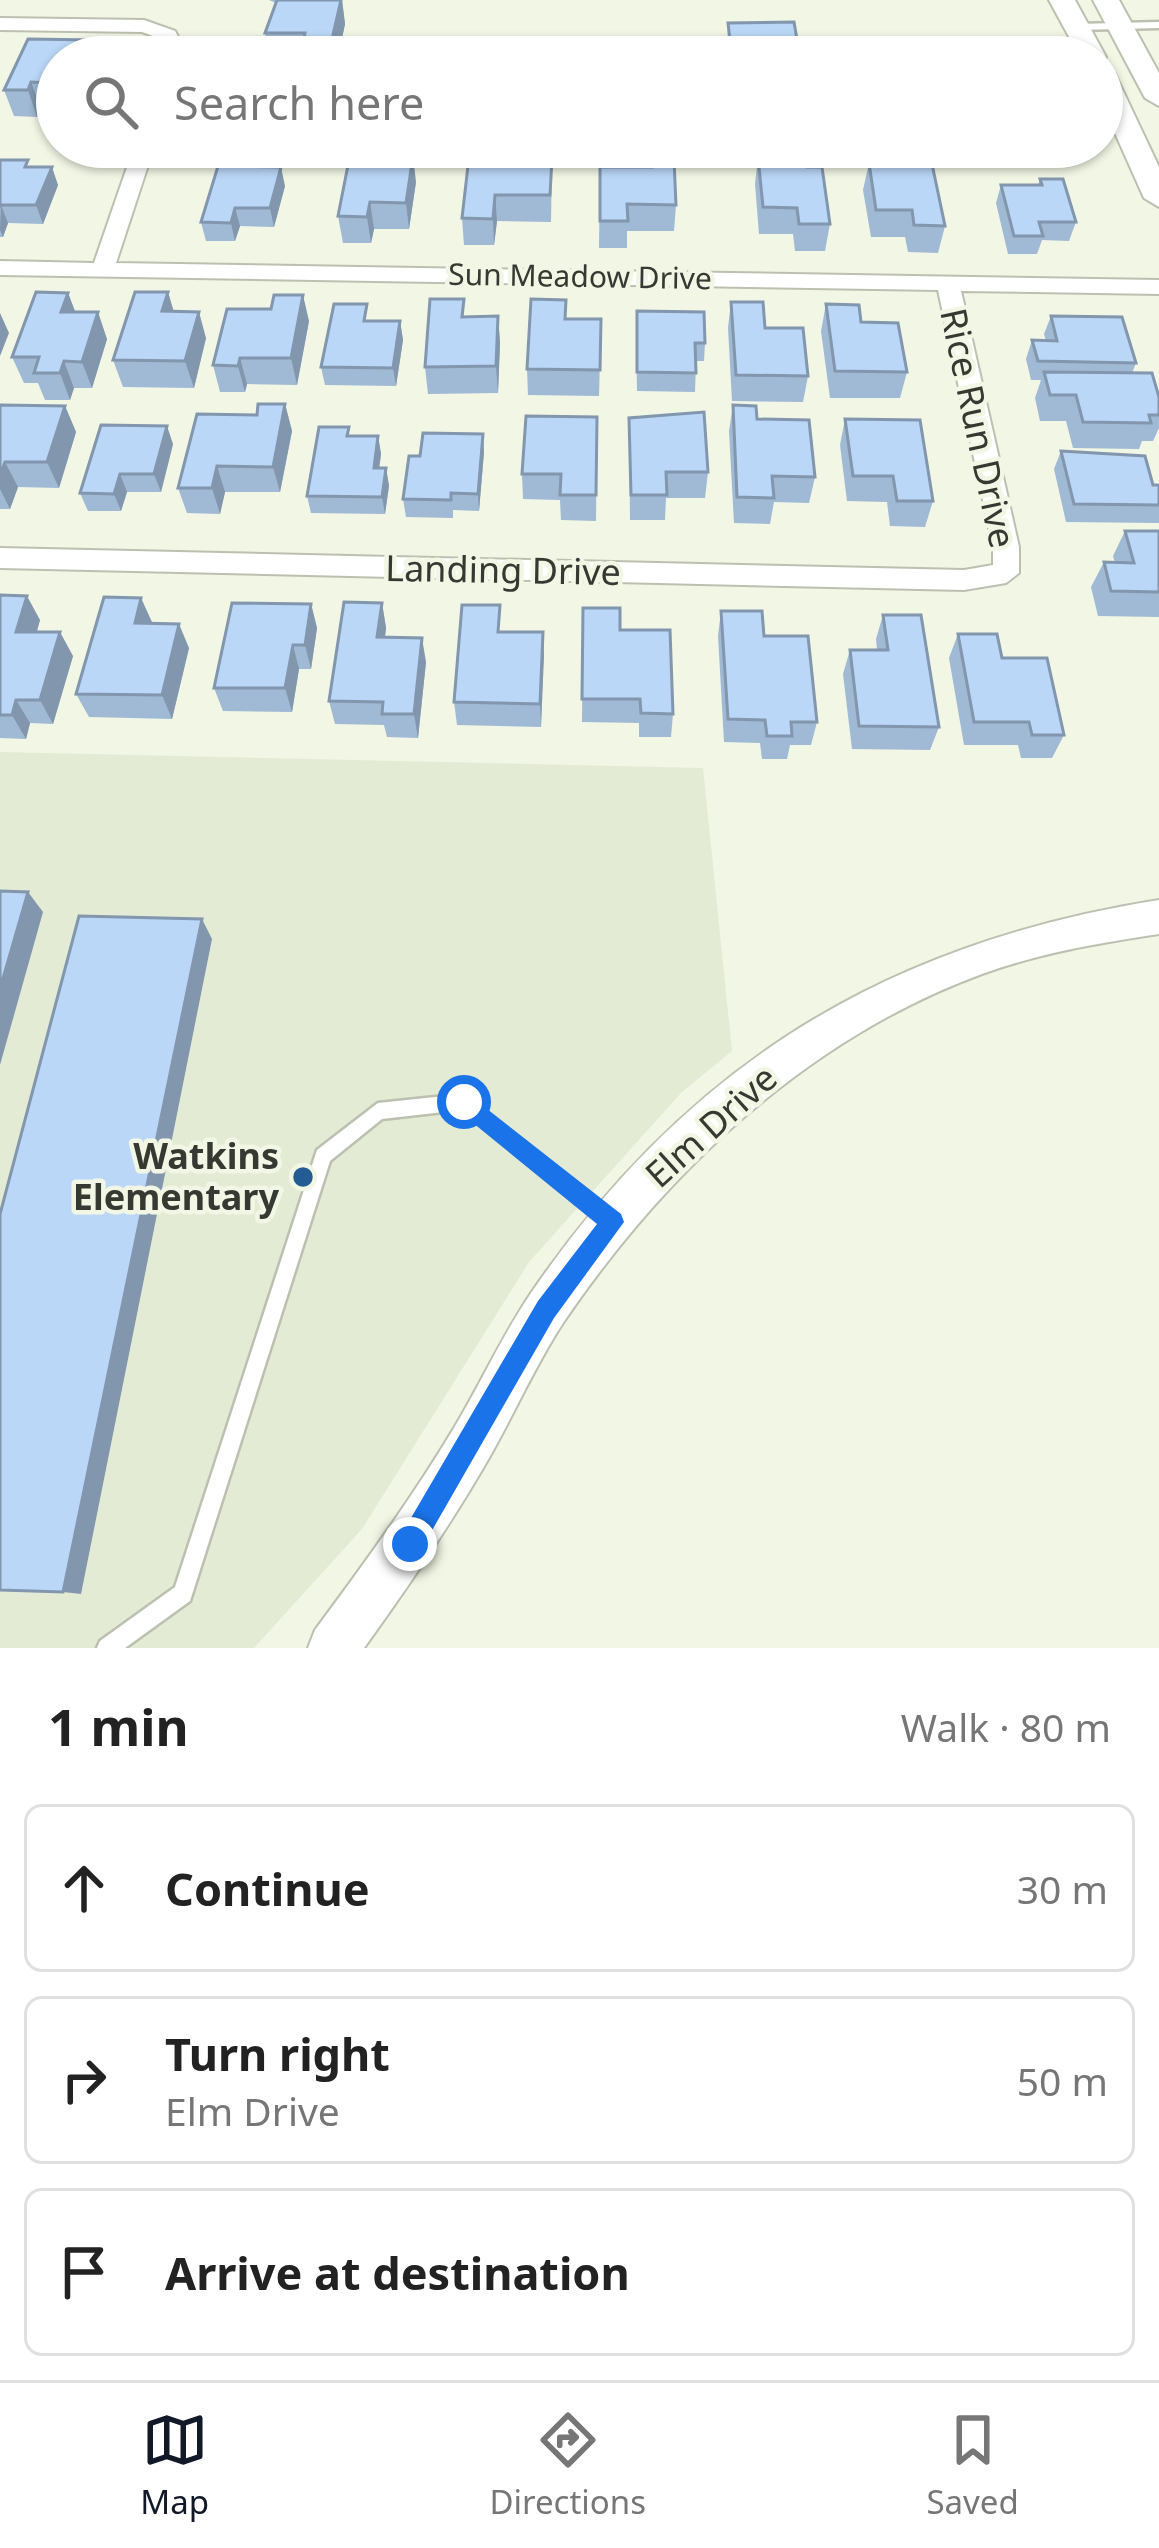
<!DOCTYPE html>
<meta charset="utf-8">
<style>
:root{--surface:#fff;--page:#f2f2f2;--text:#222;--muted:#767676;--line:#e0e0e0;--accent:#111827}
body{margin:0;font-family:"Noto Sans",sans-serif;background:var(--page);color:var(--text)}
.stop{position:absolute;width:36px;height:36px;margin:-27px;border:9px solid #1a73e8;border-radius:50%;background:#fff}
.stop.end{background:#1a73e8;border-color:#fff;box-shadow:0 3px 12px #0008}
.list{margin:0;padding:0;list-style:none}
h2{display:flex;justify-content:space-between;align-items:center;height:156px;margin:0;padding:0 48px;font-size:51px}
h2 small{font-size:39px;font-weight:400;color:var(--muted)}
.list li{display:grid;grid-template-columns:78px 1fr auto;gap:36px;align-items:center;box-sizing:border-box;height:168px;margin:0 24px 24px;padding:0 24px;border:3px solid var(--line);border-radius:18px}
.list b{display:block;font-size:45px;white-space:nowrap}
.list p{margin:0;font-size:39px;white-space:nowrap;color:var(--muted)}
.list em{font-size:39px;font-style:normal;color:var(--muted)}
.icon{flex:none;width:66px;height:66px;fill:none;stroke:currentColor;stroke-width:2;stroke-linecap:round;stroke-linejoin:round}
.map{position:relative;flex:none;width:1159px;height:1648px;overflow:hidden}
.search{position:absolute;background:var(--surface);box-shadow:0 3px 9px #0004;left:36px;right:36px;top:36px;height:132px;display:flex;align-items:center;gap:30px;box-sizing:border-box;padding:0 42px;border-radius:66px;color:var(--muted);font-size:45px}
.sheet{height:732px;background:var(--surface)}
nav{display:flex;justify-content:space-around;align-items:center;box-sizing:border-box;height:168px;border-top:3px solid var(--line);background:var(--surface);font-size:33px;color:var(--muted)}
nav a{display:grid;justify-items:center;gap:6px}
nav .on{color:var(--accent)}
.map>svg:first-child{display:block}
.built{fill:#e4ebd4}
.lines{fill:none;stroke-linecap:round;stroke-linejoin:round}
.service-casing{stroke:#bcc0b0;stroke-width:5}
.minor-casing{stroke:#bcc0b0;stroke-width:4}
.tertiary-casing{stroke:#bcc0b0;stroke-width:4}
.secondary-casing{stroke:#bcc0b0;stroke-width:4}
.service{fill:#fff;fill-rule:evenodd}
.minor{fill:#fff;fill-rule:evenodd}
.tertiary{fill:#fff;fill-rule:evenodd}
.secondary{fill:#fff;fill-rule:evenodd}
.wall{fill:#a0b9d4}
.shaded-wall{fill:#8296ad}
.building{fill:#bad7f7;stroke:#8296ad;stroke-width:3}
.route{fill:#1a73e8}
.poi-dot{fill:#235b93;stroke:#f1f6e5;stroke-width:4.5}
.labels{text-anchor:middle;stroke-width:9;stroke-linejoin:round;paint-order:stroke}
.far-street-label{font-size:30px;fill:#363832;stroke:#f1f6e5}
.street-label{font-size:36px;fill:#363832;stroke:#f1f6e5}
.poi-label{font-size:36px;font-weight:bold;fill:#363832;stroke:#f1f6e5;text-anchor:end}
</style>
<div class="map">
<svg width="1159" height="1648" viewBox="0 0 1159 1648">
<rect width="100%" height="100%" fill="#f1f6e5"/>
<polygon class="built" points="0,752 703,768 732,1051 682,1092 529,1262 362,1529 254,1648 0,1648"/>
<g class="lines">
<defs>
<g id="service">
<polygon points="1159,22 1159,28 1077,30 1072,27 1077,24"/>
<polygon points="464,1094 616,1214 619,1220 616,1226 610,1229 604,1226 461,1110 382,1119 330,1161 190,1601 125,1648 97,1648 100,1641 175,1587 317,1150 378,1103"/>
</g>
<g id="minor">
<polygon points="0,18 144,20 175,31 186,51 185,57 165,57 161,39 142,32 0,30"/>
<polygon points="134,147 154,147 116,263 1159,280 1159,294 961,291 1019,547 1019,573 1006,583 964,590 0,568 0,548 964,570 993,565 993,547 938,290 0,275 0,261 94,263"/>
</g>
<path id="tertiary" d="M1159 900V934C1099 943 1040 953 982 974 808 1038 666 1171 563 1323 535 1366 514 1414 489 1458 451 1524 408 1587 364 1648H308L315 1630C364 1564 412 1498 454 1428 481 1383 502 1336 531 1293 688 1064 886 943 1159 900Z"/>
<g id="secondary">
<polygon points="1049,0 1075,0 1106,57 1102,63 1102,57 1080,57"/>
<polygon points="1093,0 1119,0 1159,73 1159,106 1145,98"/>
<polygon points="1102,66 1115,74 1159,167 1159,207 1144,198 1102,104"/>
</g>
</defs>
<use href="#service" class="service-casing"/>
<use href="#minor" class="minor-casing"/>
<use href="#tertiary" class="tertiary-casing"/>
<use href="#secondary" class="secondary-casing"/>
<use href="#service" class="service"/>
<use href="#minor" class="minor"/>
<use href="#tertiary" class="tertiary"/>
<use href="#secondary" class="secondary"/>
</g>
<g class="wall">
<polygon points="269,0 342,0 345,24 338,57 269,57 265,33 276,3"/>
<polygon points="728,23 800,57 727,57"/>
<polygon points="28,39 93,40 97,51 111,51 113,57 57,57 57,109 41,109 37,117 14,116 4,90"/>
<polygon points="469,157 552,158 551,222 497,221 494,245 464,245 462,218"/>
<polygon points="758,157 830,224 825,251 795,251 793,234 759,234 755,184"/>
<polygon points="0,160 30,167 58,185 43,224 8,223 3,237 0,237"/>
<polygon points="869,163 945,226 938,253 908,252 905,237 871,237 863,190"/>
<polygon points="600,167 676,205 674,231 627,231 627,248 599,248"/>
<polygon points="1040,179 1076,222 1069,241 1042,240 1037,254 1008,254 996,203 1001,185 1038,185"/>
<polygon points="416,182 409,229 374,229 371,243 343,243 338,216"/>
<polygon points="285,186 274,227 240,226 235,241 206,241 201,222"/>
<polygon points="168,292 173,311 206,338 194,388 123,387 113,360"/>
<polygon points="68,293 75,312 107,339 92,388 74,388 70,400 45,400 38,383 24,383 12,357"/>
<polygon points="731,302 765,328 808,376 803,402 732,401 728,328"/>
<polygon points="826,304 861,322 907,372 900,398 830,398 821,331"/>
<polygon points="465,316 498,316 500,343 498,393 428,394 425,367"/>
<polygon points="1051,316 1136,363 1132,373 1159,397 1159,428 1153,441 1142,441 1139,449 1073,448 1066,421 1040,421 1035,398 1041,380 1031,380 1026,359 1032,340 1046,341 1044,334"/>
<polygon points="566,319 601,319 599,396 528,395 527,369"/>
<polygon points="309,321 297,385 247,384 245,392 220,392 213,365"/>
<polygon points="369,321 400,321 403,340 396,386 325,385 321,367"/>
<polygon points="636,329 705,343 704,361 696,361 695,392 637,391"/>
<polygon points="285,404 292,431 280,492 225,492 220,514 187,513 178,488 257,415"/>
<polygon points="0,405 65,406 76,432 59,488 18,487 10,509 0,509"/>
<polygon points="733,405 757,419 815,477 809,503 774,502 770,524 734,523 729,431"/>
<polygon points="597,417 596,521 561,520 560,500 523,499 522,474"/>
<polygon points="629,418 708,472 705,498 666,498 665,520 630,520"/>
<polygon points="845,419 933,501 925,527 890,526 887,502 847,501 840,445"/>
<polygon points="350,436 378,436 381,454 379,468 386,468 389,486 385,514 311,513 307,496"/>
<polygon points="173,444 161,492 127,492 121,511 88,511 80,493"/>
<polygon points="1061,451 1153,485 1159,485 1159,523 1066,522 1054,469"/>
<polygon points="484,452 479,511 453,510 453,518 406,517 403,499"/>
<polygon points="1125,531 1159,531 1159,617 1098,616 1091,587 1104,562 1115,563 1113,556"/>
<polygon points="0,595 40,620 37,632 73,656 53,724 30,723 26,739 0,738"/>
<polygon points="141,598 151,623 189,648 172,719 89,717 76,694"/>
<polygon points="382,603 386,628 385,637 426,662 418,738 387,737 384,725 335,724 329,701"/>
<polygon points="311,604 317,628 311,669 299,669 292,712 223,711 214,688"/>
<polygon points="583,608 620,630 673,714 671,737 639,737 639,723 582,722"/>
<polygon points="721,611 764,636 817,722 811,745 790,745 787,759 762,759 760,743 724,742 718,636"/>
<polygon points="883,615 939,727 930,750 852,749 843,674 850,650 877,650 876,639"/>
<polygon points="501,632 543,632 541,727 457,725 454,702"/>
<polygon points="958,634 1002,658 1064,735 1052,758 1021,758 1018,745 964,745 949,658"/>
</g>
<g class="shaded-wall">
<polygon points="342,0 345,24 338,57 335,57 332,39"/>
<polygon points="31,82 41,109 37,117 28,90"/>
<polygon points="413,156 416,182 409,229 406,203"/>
<polygon points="52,167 58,185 43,224 36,205"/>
<polygon points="281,167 285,186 274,227 270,208"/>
<polygon points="495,195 497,221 494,245 493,219"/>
<polygon points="370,202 374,229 371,243 367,217"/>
<polygon points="1,205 8,223 3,237 0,230"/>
<polygon points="235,208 240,226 235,241 231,223"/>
<polygon points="168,292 176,319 162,311"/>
<polygon points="68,293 78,319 61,312"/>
<polygon points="303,295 309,321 297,385 291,358"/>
<polygon points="98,312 107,339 92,388 82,362"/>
<polygon points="199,312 206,338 194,388 185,361"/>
<polygon points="0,313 9,333 0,356"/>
<polygon points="498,316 500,343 498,393 496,366"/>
<polygon points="400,321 403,340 396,386 393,368"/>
<polygon points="240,358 247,384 245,392 238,366"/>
<polygon points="64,361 74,388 70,400 60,373"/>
<polygon points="285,404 292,431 280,492 273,467"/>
<polygon points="65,406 76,432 59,488 47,462"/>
<polygon points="167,426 173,444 161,492 154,474"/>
<polygon points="483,434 484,452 479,511 478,494"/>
<polygon points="378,436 381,454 377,485 374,468"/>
<polygon points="5,462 18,487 10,509 0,489 0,476"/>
<polygon points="217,466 225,492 220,514 212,488"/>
<polygon points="386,468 389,486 385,514 382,497"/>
<polygon points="120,474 127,492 121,511 114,494"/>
<polygon points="27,596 40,620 29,656 16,632"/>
<polygon points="141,598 152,622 145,647 135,623"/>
<polygon points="382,603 386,628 382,661 377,637"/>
<polygon points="311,604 317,628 311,669 305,645"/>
<polygon points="179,624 189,648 172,719 162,695"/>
<polygon points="60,632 73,656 53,724 40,700"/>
<polygon points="543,632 544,656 541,727 540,704"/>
<polygon points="422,638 426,662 418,738 414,714"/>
<polygon points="293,645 299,669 292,712 285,688"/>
<polygon points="16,700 30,723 26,739 12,715"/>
<polygon points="28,892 43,912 0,1065 0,989"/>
<polygon points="202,919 212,939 81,1594 63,1592"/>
</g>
<g class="building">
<polygon points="277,0 341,0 332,39 304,39 305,33 265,33"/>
<polygon points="794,22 800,57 732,57 728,23"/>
<polygon points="28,39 93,40 89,50 111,51 108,57 57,57 57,83 31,82 28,90 4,90"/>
<polygon points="350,155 413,156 406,203 370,202 367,217 338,216"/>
<polygon points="469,157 552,158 550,195 495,195 493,219 462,218"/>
<polygon points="758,157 806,157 807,167 822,167 830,224 799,224 797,208 763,207"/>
<polygon points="0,160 28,160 25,167 52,167 36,205 1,205 0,207"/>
<polygon points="651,160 674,160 676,205 627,204 628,221 600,221 600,167 652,167"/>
<polygon points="869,163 932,164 945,226 914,225 912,210 876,210"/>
<polygon points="218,166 281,167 270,208 235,208 231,223 201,222"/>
<polygon points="1040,179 1063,179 1076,222 1039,222 1043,236 1014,236 1001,185 1042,185"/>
<polygon points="36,292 68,293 61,312 98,312 82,362 64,361 60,373 34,373 39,357 12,357"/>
<polygon points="135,292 168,292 162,311 199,312 185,361 113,360"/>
<polygon points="274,295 303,295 291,358 240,358 238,366 213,365 227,309 271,309"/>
<polygon points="430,299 464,299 462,317 498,316 496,366 425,367"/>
<polygon points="531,299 566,300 565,319 601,319 600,370 527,369"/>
<polygon points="731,302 763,302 765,328 803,328 808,376 736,375"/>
<polygon points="334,304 367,304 364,321 400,321 393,368 321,367"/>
<polygon points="826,304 859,305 861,322 898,323 907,372 835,371"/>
<polygon points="637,311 704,312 705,343 695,343 696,373 637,372"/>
<polygon points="1051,316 1122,317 1136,363 1038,361 1032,340 1057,341"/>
<polygon points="1044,372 1152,373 1159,397 1159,415 1149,415 1151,423 1083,422 1076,395 1050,395"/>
<polygon points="258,404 285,404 273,467 217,466 212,488 178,488 197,414 257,415"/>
<polygon points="0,405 65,406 47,462 5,462 0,476"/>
<polygon points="733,405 756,406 757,419 809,420 815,477 772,476 774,498 737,497"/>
<polygon points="704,412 708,472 666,472 667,495 631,495 629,418"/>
<polygon points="526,416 597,417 596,495 560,495 561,474 522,474"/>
<polygon points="845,419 920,420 933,501 897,501 893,476 853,476"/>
<polygon points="101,425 167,426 154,474 120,474 114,494 80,493"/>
<polygon points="319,427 349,427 347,436 378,436 374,468 386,468 382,497 307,496"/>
<polygon points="423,433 483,434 478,494 451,493 451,500 403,499 409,456 420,456"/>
<polygon points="1061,451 1145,456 1153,485 1159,485 1159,505 1074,504"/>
<polygon points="1125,531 1159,531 1159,592 1111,591 1104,562 1134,563"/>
<polygon points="0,595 27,596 16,632 60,632 40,700 16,700 12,715 0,715"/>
<polygon points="104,597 141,598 135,623 179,624 162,695 76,694"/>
<polygon points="344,602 382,603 377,637 422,638 414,714 382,714 383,702 329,701"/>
<polygon points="232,603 311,604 305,645 293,645 285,688 214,688"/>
<polygon points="462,605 500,605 498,632 543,632 540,704 454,702"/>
<polygon points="583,608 620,608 620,630 670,630 673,714 641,713 640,699 582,699"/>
<polygon points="721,611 762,611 764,636 808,636 817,722 791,722 792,736 767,736 765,720 728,719"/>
<polygon points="883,615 921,615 939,727 859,726 850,650 888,650"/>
<polygon points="958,634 997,634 1002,658 1047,658 1064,735 1032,735 1029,722 974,722"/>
<polygon points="0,891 28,892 0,989"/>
<polygon points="79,916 202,919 63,1592 0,1590 0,1214"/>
</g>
<polygon class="route" points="464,1091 621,1214 624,1222 554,1318 419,1553 410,1557 401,1553 397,1544 401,1535 538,1301 597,1224 456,1109 456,1094"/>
<circle class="poi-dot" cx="303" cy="1177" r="12"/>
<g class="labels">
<g class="far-street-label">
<text transform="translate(580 277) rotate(1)" y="10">Sun Meadow Drive</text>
</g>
<g class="street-label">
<text transform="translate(978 428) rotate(78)" y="13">Rice Run Drive</text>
<text transform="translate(503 570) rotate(1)" y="13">Landing Drive</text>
<text transform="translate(711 1126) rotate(-42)" y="13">Elm Drive</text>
</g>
<g class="poi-label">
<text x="279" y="1169">Watkins<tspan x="279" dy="41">Elementary</tspan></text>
</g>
</g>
</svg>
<div class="stop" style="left:464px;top:1102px"></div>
<div class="stop end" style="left:410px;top:1544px"></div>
<div class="search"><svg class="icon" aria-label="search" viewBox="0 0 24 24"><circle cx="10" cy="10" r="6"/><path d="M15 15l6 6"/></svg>Search here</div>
</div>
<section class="sheet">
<h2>1 min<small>Walk · 80 m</small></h2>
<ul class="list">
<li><svg class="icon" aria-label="ahead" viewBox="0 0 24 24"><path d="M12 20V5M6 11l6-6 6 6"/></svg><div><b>Continue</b></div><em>30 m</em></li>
<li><svg class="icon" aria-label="right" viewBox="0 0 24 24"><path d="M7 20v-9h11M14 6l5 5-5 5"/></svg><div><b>Turn right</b><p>Elm Drive</p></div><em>50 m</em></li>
<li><svg class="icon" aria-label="arrive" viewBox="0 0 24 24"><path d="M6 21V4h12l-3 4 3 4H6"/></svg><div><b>Arrive at destination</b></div></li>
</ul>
</section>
<nav>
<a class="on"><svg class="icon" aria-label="map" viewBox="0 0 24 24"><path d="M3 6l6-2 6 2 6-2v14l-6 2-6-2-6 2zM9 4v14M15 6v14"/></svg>Map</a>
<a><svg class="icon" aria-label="directions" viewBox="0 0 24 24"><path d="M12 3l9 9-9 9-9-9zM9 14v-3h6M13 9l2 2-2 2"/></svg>Directions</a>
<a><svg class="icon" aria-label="saved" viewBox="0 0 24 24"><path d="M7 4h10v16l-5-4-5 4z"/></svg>Saved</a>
</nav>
